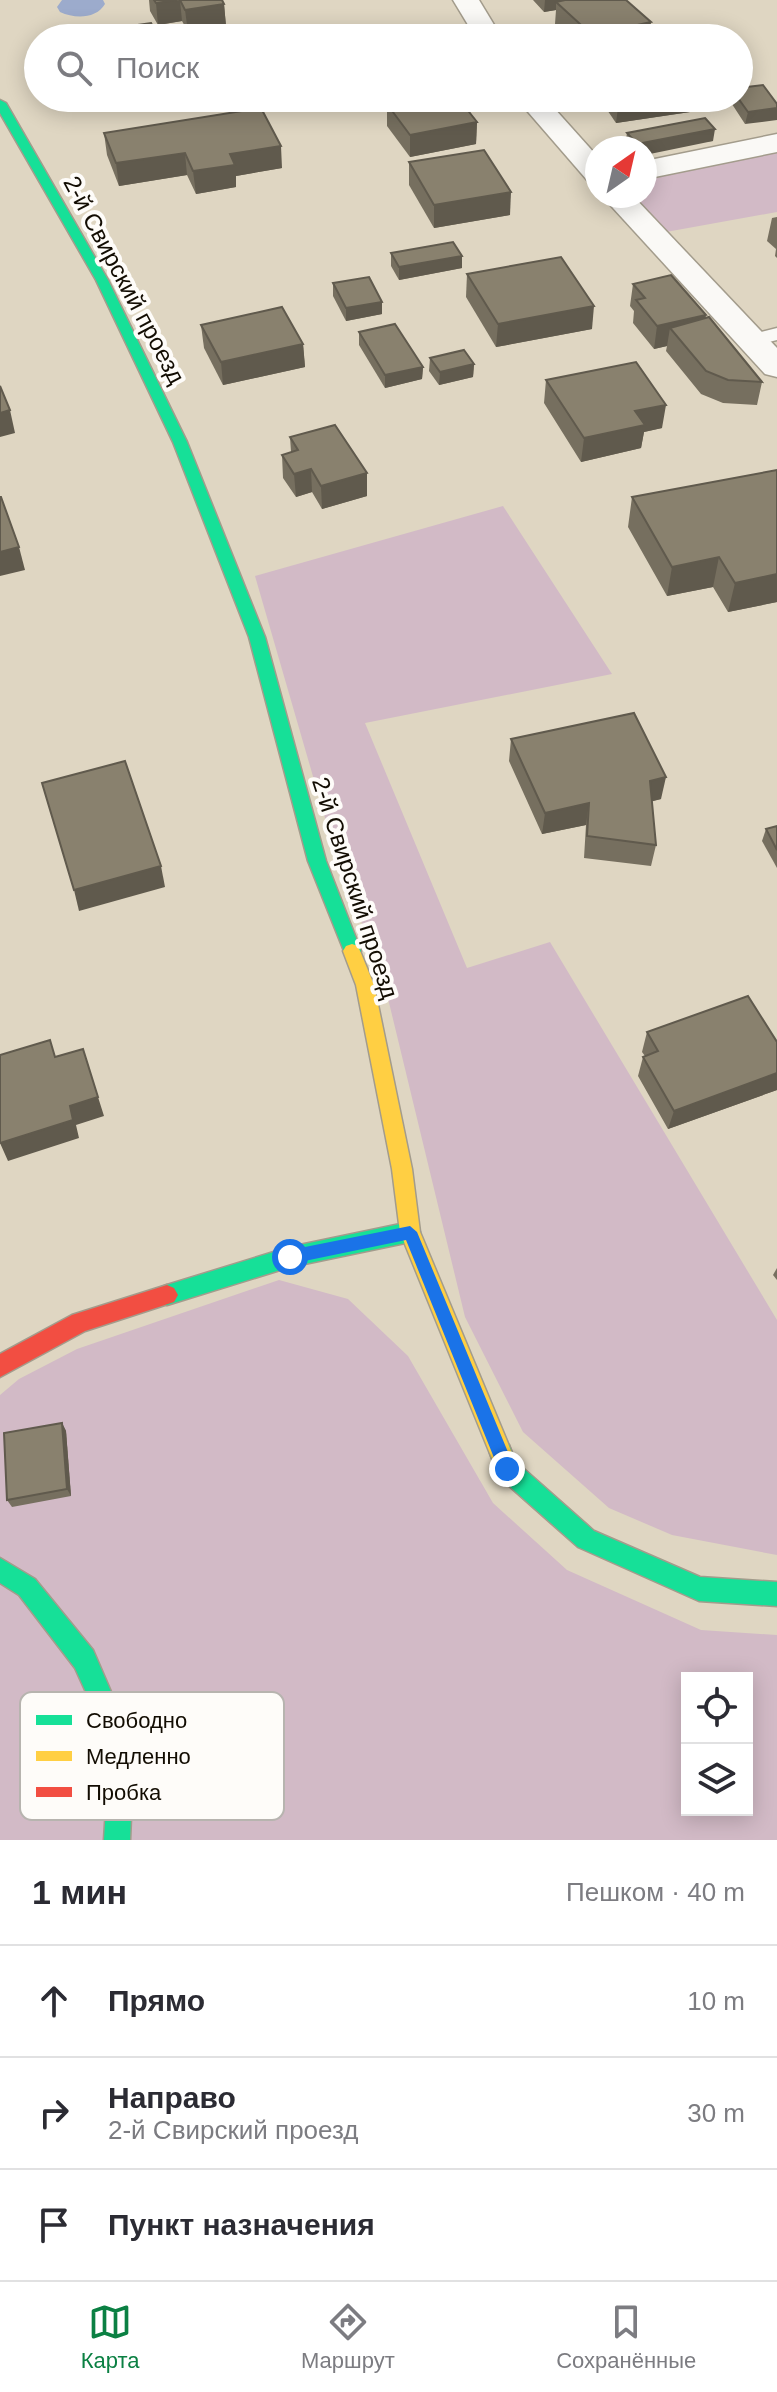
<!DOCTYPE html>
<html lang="ru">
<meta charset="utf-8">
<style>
:root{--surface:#fff;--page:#f7f7f7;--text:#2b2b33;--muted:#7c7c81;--line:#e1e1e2;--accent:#0b8043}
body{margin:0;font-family:Helvetica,sans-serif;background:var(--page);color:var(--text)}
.controls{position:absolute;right:24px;bottom:24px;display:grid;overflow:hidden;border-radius:0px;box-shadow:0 4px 20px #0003}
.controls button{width:72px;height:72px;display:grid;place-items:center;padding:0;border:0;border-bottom:2px solid var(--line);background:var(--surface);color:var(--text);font:40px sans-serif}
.compass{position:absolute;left:585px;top:136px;width:72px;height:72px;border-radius:50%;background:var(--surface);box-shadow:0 4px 20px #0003;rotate:34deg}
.stop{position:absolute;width:24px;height:24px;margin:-18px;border:6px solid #1a73e8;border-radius:50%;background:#fff}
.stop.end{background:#1a73e8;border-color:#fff;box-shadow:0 2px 8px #0008}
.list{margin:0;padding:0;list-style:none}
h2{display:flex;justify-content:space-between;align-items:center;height:104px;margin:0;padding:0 32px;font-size:34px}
h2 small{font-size:26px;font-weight:400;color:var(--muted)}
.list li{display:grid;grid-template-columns:52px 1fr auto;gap:24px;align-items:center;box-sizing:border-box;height:112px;padding:0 32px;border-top:2px solid var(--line)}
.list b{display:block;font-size:30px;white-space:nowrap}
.list p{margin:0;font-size:26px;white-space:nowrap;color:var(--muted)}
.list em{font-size:26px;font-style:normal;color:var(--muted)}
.icon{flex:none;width:44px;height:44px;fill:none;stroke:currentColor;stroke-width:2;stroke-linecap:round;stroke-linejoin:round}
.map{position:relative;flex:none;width:777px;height:1840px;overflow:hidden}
.search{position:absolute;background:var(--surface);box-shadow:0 4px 20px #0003;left:24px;right:24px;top:24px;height:88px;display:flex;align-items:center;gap:20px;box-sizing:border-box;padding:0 28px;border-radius:44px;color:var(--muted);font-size:30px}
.sheet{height:440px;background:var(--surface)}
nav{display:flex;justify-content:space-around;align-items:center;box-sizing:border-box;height:112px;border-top:2px solid var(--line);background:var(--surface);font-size:22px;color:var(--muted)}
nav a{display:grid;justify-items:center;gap:4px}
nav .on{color:var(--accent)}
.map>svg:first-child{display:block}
.green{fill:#d2bac6;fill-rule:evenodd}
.water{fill:#9cabcc}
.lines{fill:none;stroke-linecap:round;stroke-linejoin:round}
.lane-casing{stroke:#a39c8c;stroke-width:3}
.street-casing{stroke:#a39c8c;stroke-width:3}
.fast-casing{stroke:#a39c8c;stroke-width:3}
.slow-casing{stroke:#a39c8c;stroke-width:3}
.jam-casing{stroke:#a39c8c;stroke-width:3}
.lane{fill:#faf9f6;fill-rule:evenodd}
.street{fill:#faf9f6;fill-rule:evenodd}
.fast{fill:#16e098;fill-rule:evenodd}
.slow{fill:#ffcf43;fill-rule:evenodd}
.jam{fill:#f24e42;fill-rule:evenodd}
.wall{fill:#766f5f}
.shaded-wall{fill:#605a4d}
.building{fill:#89816e;stroke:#605a4d;stroke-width:2}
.route{fill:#1a73e8}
.labels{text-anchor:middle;stroke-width:8;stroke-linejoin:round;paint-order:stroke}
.street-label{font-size:24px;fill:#120c02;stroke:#fefcf9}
.key{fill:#fefcf9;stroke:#b7b4af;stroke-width:2}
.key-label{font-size:22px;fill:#120c02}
</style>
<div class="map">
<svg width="777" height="1840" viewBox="0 0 777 1840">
<rect width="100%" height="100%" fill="#dfd6c2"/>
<g class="green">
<polygon points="777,147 777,212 666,232 638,200 638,196 645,196 645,177"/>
<polygon points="503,506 612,674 365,723 467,968 550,942 777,1320 777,1555 672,1535 609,1508 523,1432 465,1317 385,986 332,842 255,576"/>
<path d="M279 1280 348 1299 408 1356 493 1503 567 1570 701 1630 777 1635V1840H0V1395L19 1379 77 1349ZM687 1678H747V1810H687Z"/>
</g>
<path class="water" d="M62 0H103L105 4C96 19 75 19 60 12L57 7Z"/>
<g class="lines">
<defs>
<polygon id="lane" points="777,328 777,340 753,346 743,340 746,336"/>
<g id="street">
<polygon points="453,0 479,0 502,38 476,38"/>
<polygon points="516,98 545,98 597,156 597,183 587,180"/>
<polygon points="777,134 777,152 645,179 645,161"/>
<polygon points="602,196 633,196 777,348 777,377 765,374"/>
</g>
<g id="fast">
<polygon points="0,100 6,103 108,280 187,442 265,637 326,861 361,951 358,956 346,956 308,861 249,637 173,442 96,280 0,113"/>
<polygon points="410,1222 417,1225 420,1232 417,1239 410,1242 290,1267 167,1305 160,1302 156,1295 160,1288 167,1285 290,1247"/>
<polygon points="501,1442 509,1445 515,1461 594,1531 700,1577 777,1582 777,1606 699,1601 578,1547 499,1477 490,1453 493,1445"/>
<polygon points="0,1558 35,1579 93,1650 134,1745 130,1840 104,1840 110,1745 75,1668 19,1595 0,1583"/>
</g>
<polygon id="slow" points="352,944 358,946 374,985 412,1169 420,1232 512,1453 509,1461 501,1464 493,1461 400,1232 392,1169 356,985 343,951 346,946"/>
<polygon id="jam" points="167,1285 174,1288 178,1295 174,1302 85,1331 0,1377 0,1354 72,1315"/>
</defs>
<use href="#lane" class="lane-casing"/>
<use href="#street" class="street-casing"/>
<use href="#fast" class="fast-casing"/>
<use href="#slow" class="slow-casing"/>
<use href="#jam" class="jam-casing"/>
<use href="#lane" class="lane"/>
<use href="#street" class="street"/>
<use href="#fast" class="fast"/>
<use href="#slow" class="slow"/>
<use href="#jam" class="jam"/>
</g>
<g class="wall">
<polygon points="149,0 222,0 224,4 226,26 188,32 182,21 158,25 150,11"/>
<polygon points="533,0 626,0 651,22 648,38 570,38 555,24 556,10 544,12"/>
<polygon points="763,85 745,124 730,101 730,98 739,98"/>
<polygon points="599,98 692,98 690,112 616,123"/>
<polygon points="387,104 477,122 476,144 410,157 387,126"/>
<polygon points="104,133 282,168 236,176 236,187 196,194 187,175 119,186 107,155"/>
<polygon points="627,133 713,141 645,148 628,148 625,145"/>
<polygon points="409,162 510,215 434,228 409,185"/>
<polygon points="777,217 777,258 775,256 776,249 767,241 772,218"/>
<polygon points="391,253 462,268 399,280 391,266"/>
<polygon points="467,274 592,329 496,347 466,297"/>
<polygon points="333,283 382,302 382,314 346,321 333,296"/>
<polygon points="633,284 706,315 705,318 762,382 757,405 723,403 701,394 666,351 667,346 654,349 633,323 634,311 630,306"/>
<polygon points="201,325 303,344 305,367 223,385 204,348"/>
<polygon points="359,332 423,367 422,379 385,388 359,345"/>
<polygon points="430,358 474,364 473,377 439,385 429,371"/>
<polygon points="546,380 662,428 644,432 641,448 581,462 544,403"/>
<polygon points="290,437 367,496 322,509 312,492 296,497 283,478 282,455 291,452"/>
<polygon points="777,470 777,602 728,612 713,587 667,596 628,527 632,497"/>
<polygon points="511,739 661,799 652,801 656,845 651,866 584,858 586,825 542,834 509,761"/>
<polygon points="777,826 777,868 762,841 766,829"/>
<polygon points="647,1032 777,1042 777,1090 668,1129 638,1076 643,1057 645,1056 642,1052"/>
<polygon points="777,1268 777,1280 773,1275"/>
<polygon points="62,1423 66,1431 71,1496 12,1507 7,1500"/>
</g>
<g class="shaded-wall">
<polygon points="180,0 182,21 158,25 156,3"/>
<polygon points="545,0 599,0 556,2 556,10 544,12"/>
<polygon points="224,4 226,26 188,32 185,10"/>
<polygon points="651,22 648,38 591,38 592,35"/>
<polygon points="637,98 692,98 690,112 616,123 619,100"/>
<polygon points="777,108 777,120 745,124 748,112"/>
<polygon points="477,122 476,144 410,157 410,135"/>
<polygon points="715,129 713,141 645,155 645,148 636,148 637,144"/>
<polygon points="281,146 282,168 236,176 236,187 196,194 193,171 230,154"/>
<polygon points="185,153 187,175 119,186 116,163"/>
<polygon points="511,192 510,215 434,228 434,205"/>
<polygon points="462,256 462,268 399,280 399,267"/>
<polygon points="382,302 382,314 346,321 346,308"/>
<polygon points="594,306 592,329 496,347 498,324"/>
<polygon points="706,315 701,338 670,328 667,346 654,349 657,326"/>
<polygon points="303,344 305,367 223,385 221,362"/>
<polygon points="474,364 473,377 439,385 440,372"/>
<polygon points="423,367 422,379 385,388 385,375"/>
<polygon points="666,405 662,428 644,432 641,448 581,462 584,438 635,411"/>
<polygon points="10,410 15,433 0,437 0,413"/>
<polygon points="311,469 312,492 296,497 294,474"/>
<polygon points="367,473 367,496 322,509 321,486"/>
<polygon points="19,547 25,570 0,576 0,552"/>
<polygon points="719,557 713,587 667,596 672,567"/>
<polygon points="777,574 777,602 728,612 735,583"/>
<polygon points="666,777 661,799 646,803 650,781"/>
<polygon points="589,803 586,825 542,834 545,813"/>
<polygon points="161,866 165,887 79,911 74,890"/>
<polygon points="777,1073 777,1090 668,1129 674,1111"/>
<polygon points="98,1097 104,1116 76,1125 79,1138 8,1161 0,1143 70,1106"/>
<polygon points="62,1423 66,1431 71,1496 67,1489"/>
</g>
<g class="building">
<polygon points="154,0 177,0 156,3"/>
<polygon points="180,0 222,0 224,4 185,10"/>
<polygon points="565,0 626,0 651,22 592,35 556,2"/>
<polygon points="151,23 158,37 188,32 191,38 89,38 87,32"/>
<polygon points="763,85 777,104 777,108 748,112 738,98 739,88"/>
<polygon points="417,98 458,98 477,122 410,135 387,104"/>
<polygon points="617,98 637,98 619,100"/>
<polygon points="261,108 281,146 230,154 235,165 193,171 185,153 116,163 104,133"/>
<polygon points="705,118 715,129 637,144 627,133"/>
<polygon points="484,150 511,192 434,205 409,162"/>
<polygon points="453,242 462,256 399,267 391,253"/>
<polygon points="561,257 594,306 498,324 467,274"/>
<polygon points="671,275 706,315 657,326 636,300 645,298 633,284"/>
<polygon points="369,277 382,302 346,308 333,283"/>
<polygon points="282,307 303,344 221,362 201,325"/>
<polygon points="709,317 762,382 728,380 706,371 670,328"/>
<polygon points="395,324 423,367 385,375 359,332"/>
<polygon points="464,350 474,364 440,372 430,358"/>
<polygon points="636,362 666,405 635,411 645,425 584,438 546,380"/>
<polygon points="0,386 10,410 0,413"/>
<polygon points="335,425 367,473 321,486 311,469 294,474 282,455 298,450 290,437"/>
<polygon points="777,470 777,574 735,583 719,557 672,567 632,497"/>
<polygon points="0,497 1,497 19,547 0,552"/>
<polygon points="634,713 666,777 650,781 656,845 587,836 589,803 545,813 511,739"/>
<polygon points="125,761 161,866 74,890 42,783"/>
<polygon points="777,826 777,850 766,829"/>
<polygon points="748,996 777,1042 777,1073 674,1111 643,1057 658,1051 647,1032"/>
<polygon points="50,1040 55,1057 83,1049 98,1097 70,1106 73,1120 0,1143 0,1055"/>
<polygon points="62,1423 67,1489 7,1500 4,1433"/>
</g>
<polygon class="route" points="410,1226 417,1232 515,1469 507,1478 501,1475 406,1240 290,1264 282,1257 290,1250"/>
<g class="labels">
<g class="street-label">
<text transform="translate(124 280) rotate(62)" y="8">2-й Свирский проезд</text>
<text transform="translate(355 888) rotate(72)" y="8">2-й Свирский проезд</text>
</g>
</g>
<rect x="20" y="1692" width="264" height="128" rx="12" class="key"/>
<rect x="36" y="1715" width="36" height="10" fill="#16e098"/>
<rect x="36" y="1751" width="36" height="10" fill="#ffcf43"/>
<rect x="36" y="1787" width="36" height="10" fill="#f24e42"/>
<g class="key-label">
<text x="86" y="1728">Свободно</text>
<text x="86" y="1764">Медленно</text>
<text x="86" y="1800">Пробка</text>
</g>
</svg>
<div class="controls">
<button><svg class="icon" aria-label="locate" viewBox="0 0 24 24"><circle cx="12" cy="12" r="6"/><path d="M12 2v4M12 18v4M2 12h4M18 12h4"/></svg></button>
<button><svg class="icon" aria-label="layers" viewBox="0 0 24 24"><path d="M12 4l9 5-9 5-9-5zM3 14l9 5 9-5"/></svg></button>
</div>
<svg class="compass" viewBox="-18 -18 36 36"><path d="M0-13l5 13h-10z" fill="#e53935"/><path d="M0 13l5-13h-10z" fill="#7c7c81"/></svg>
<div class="stop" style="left:290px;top:1257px"></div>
<div class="stop end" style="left:507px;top:1469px"></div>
<div class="search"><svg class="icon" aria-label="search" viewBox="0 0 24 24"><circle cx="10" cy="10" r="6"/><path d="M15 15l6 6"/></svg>Поиск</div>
</div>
<section class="sheet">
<h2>1 мин<small>Пешком · 40 m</small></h2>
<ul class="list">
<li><svg class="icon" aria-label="ahead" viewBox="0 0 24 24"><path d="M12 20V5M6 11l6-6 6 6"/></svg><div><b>Прямо</b></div><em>10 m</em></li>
<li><svg class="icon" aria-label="right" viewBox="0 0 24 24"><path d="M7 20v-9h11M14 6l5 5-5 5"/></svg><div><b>Направо</b><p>2-й Свирский проезд</p></div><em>30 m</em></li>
<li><svg class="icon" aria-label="arrive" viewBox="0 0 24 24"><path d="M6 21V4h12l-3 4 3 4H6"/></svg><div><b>Пункт назначения</b></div></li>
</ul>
</section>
<nav>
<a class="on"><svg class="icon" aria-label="map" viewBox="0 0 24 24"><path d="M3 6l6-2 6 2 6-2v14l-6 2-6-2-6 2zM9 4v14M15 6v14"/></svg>Карта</a>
<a><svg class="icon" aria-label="directions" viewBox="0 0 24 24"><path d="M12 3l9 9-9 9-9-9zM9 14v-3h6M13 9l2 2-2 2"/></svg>Маршрут</a>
<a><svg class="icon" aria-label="saved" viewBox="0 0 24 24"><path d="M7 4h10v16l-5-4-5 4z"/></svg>Сохранённые</a>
</nav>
